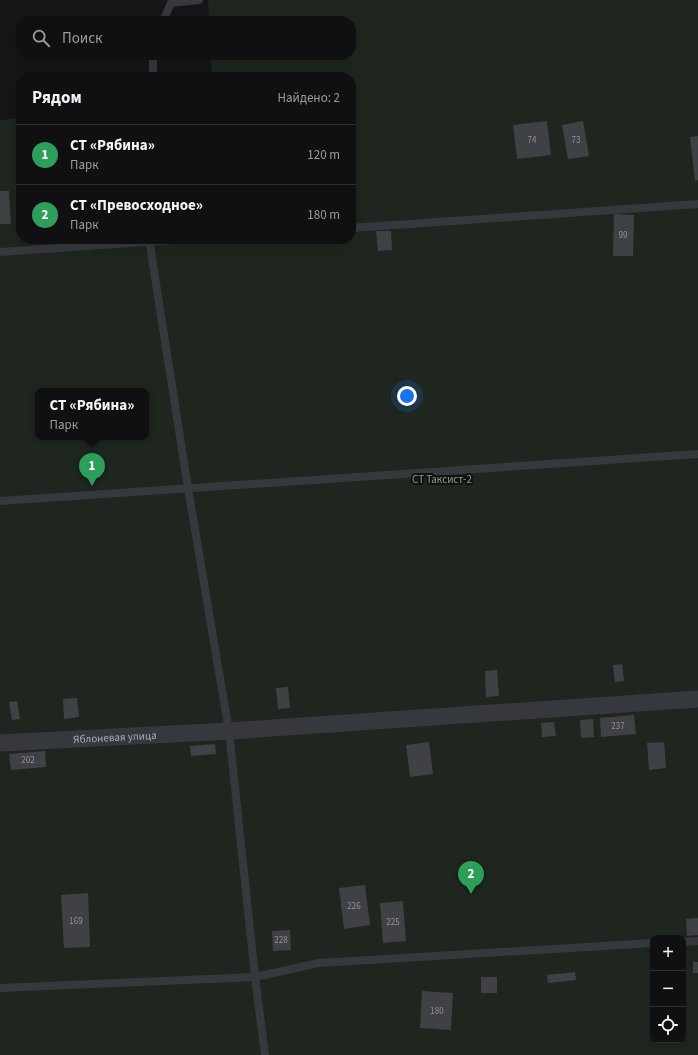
<!DOCTYPE html>
<html lang="ru">
<meta charset="utf-8">
<style>
:root{--surface:#101012;--page:#19191b;--text:#f1f3f6;--muted:#9c9d9f;--line:#303032;--accent:#db2777}
body{margin:0;font-family:"Source Sans 3",sans-serif;background:var(--page);color:var(--text)}
.controls{position:absolute;right:12px;bottom:12px;display:grid;overflow:hidden;border-radius:8px;box-shadow:0 4px 16px #0002}
.controls button{width:36px;height:36px;display:grid;place-items:center;padding:0;border:0;border-bottom:1px solid var(--line);background:var(--surface);color:var(--text);font:20px sans-serif}
.you{position:absolute;left:407px;top:396px;width:14px;height:14px;margin:-10px;border:3px solid #fff;border-radius:50%;background:#1a73e8;box-shadow:0 0 0 6px #1a73e833}
.badge{display:grid;place-items:center;width:26px;height:26px;border-radius:50%;background:var(--accent);color:#fff;font-size:13px;font-weight:700}
.pin{position:absolute;translate:-50% -33px;filter:drop-shadow(0 1px 2px #0008)}
.pin::after{content:'';position:absolute;top:21px;width:14px;height:12px;background:inherit;clip-path:polygon(0 0,100% 0,50% 100%)}
.popup{position:absolute;left:35px;top:388px;width:114px;height:52px;box-sizing:border-box;display:grid;place-content:center;border-radius:8px;background:var(--surface);filter:drop-shadow(0 1px 3px #0005);font-size:13px;white-space:nowrap;color:var(--muted)}
.popup b{font-size:15px;color:var(--text)}
.popup::after{content:'';position:absolute;left:50%;top:100%;margin-left:-8px;border:8px solid transparent;border-top-color:var(--surface)}
.list{margin:0;padding:0;list-style:none}
h2{display:flex;justify-content:space-between;align-items:center;height:52px;margin:0;padding:0 16px;font-size:17px}
h2 small{font-size:13px;font-weight:400;color:var(--muted)}
.list li{display:grid;grid-template-columns:26px 1fr auto;gap:12px;align-items:center;box-sizing:border-box;height:60px;padding:0 16px;border-top:1px solid var(--line)}
.list b{display:block;font-size:15px;white-space:nowrap}
.list p{margin:0;font-size:13px;white-space:nowrap;color:var(--muted)}
.list em{font-size:13px;font-style:normal;color:var(--muted)}
.icon{flex:none;width:22px;height:22px;fill:none;stroke:currentColor;stroke-width:2;stroke-linecap:round;stroke-linejoin:round}
.map{position:relative;flex:none;width:698px;height:1055px;overflow:hidden}
.search{position:absolute;background:var(--surface);box-shadow:0 4px 16px #0002;left:16px;top:16px;width:340px;height:44px;display:flex;align-items:center;gap:10px;box-sizing:border-box;padding:0 14px;border-radius:16px;color:var(--muted);font-size:15px}
.panel{position:absolute;background:var(--surface);box-shadow:0 4px 16px #0002;left:16px;top:72px;width:340px;height:172px;border-radius:16px}
.map>svg:first-child{display:block}
.green{fill:#1e261f;fill-rule:evenodd}
.building{fill:#404145}
.lines{fill:none;stroke-linecap:round;stroke-linejoin:round}
.lane{stroke:#37383d;stroke-width:8}
.street{stroke:#37383d;stroke-width:17}
.labels{text-anchor:middle;stroke-width:4;stroke-linejoin:round;paint-order:stroke}
.number-label{font-size:9px;fill:#8e929b}
.park-label{font-size:11px;fill:#7fa381;stroke:#111113}
.street-label{font-size:11px;fill:#a8adb8;stroke:#111113}
</style>
<div class="map">
<svg width="698" height="1055" viewBox="0 0 698 1055">
<rect width="100%" height="100%" fill="#161618"/>
<path class="green" d="M208 0H698V1055H0V120L21 118V239H119V242L187 239H351V77H212L211 55H351V21H209ZM38 391H146V437H38ZM653 938H683V1040H653Z"/>
<g class="building">
<polygon points="547,121 551,155 517,159 513,125"/>
<polygon points="583,121 589,156 568,159 562,125"/>
<polygon points="698,136 698,180 695,181 690,137"/>
<polygon points="17,182 21,182 21,214 18,214"/>
<polygon points="0,191 9,191 11,224 0,224"/>
<polygon points="614,214 634,215 633,256 613,256"/>
<polygon points="376,231 391,231 392,250 378,251"/>
<polygon points="622,664 624,681 615,682 613,665"/>
<polygon points="497,670 499,696 486,697 485,671"/>
<polygon points="288,687 290,708 278,709 276,688"/>
<polygon points="77,698 79,717 64,719 63,699"/>
<polygon points="17,701 20,719 12,720 9,702"/>
<polygon points="634,715 636,734 601,737 600,718"/>
<polygon points="593,719 594,737 581,738 580,720"/>
<polygon points="554,722 556,736 542,737 541,723"/>
<polygon points="429,742 433,774 410,777 406,745"/>
<polygon points="664,742 666,768 649,770 647,743"/>
<polygon points="215,744 216,754 191,756 190,746"/>
<polygon points="45,751 46,767 11,770 9,754"/>
<polygon points="365,885 370,925 344,929 339,888"/>
<polygon points="88,893 90,947 64,948 61,895"/>
<polygon points="403,901 406,941 383,943 380,903"/>
<polygon points="698,918 698,935 687,936 686,919"/>
<polygon points="290,930 291,950 273,951 272,931"/>
<rect x="693" y="962" width="5" height="11"/>
<polygon points="575,972 576,980 548,983 547,975"/>
<rect x="481" y="977" width="16" height="16"/>
<polygon points="422,991 453,993 451,1030 420,1028"/>
</g>
<g class="lines">
<g class="lane">
<polyline points="163,21 171,3 199,0"/>
<polyline points="153,77 153,55"/>
<polyline points="351,228 698,204"/>
<polyline points="149,239 188,488 229,731 255,977 265,1055"/>
<polyline points="0,252 189,239"/>
<polyline points="0,501 698,454"/>
<polyline points="683,942 698,941"/>
<polyline points="0,988 255,977 319,963 653,943"/>
</g>
<path class="street" id="s1" d="M0 743 229 731 698 699"/>
</g>
<g class="labels">
<g class="number-label">
<text x="532" y="143">74</text>
<text x="576" y="143">73</text>
<text x="623" y="238">99</text>
<text x="618" y="729">237</text>
<text x="28" y="763">202</text>
<text x="354" y="909">226</text>
<text x="76" y="924">169</text>
<text x="393" y="925">225</text>
<text x="281" y="943">228</text>
<text x="437" y="1014">180</text>
</g>
<g class="park-label">
<text x="442" y="483">СТ Таксист-2</text>
</g>
<g class="street-label">
<text dy="4" stroke="none"><textPath href="#s1" startOffset="115">Яблоневая улица</textPath></text>
</g>
</g>
</svg>
<div class="controls">
<button>+</button>
<button>−</button>
<button><svg class="icon" aria-label="locate" viewBox="0 0 24 24"><circle cx="12" cy="12" r="6"/><path d="M12 2v4M12 18v4M2 12h4M18 12h4"/></svg></button>
</div>
<div class="you"></div>
<div class="pin badge" style="left:92px;top:486px;background:#2e9e5b">1</div>
<div class="popup"><b>СТ «Рябина»</b>Парк</div>
<div class="pin badge" style="left:471px;top:894px;background:#2e9e5b">2</div>
<div class="search"><svg class="icon" aria-label="search" viewBox="0 0 24 24"><circle cx="10" cy="10" r="6"/><path d="M15 15l6 6"/></svg>Поиск</div>
<section class="panel">
<h2>Рядом<small>Найдено: 2</small></h2>
<ul class="list">
<li><span class="badge" style="background:#2e9e5b">1</span><div><b>СТ «Рябина»</b><p>Парк</p></div><em>120 m</em></li>
<li><span class="badge" style="background:#2e9e5b">2</span><div><b>СТ «Превосходное»</b><p>Парк</p></div><em>180 m</em></li>
</ul>
</section>
</div>
